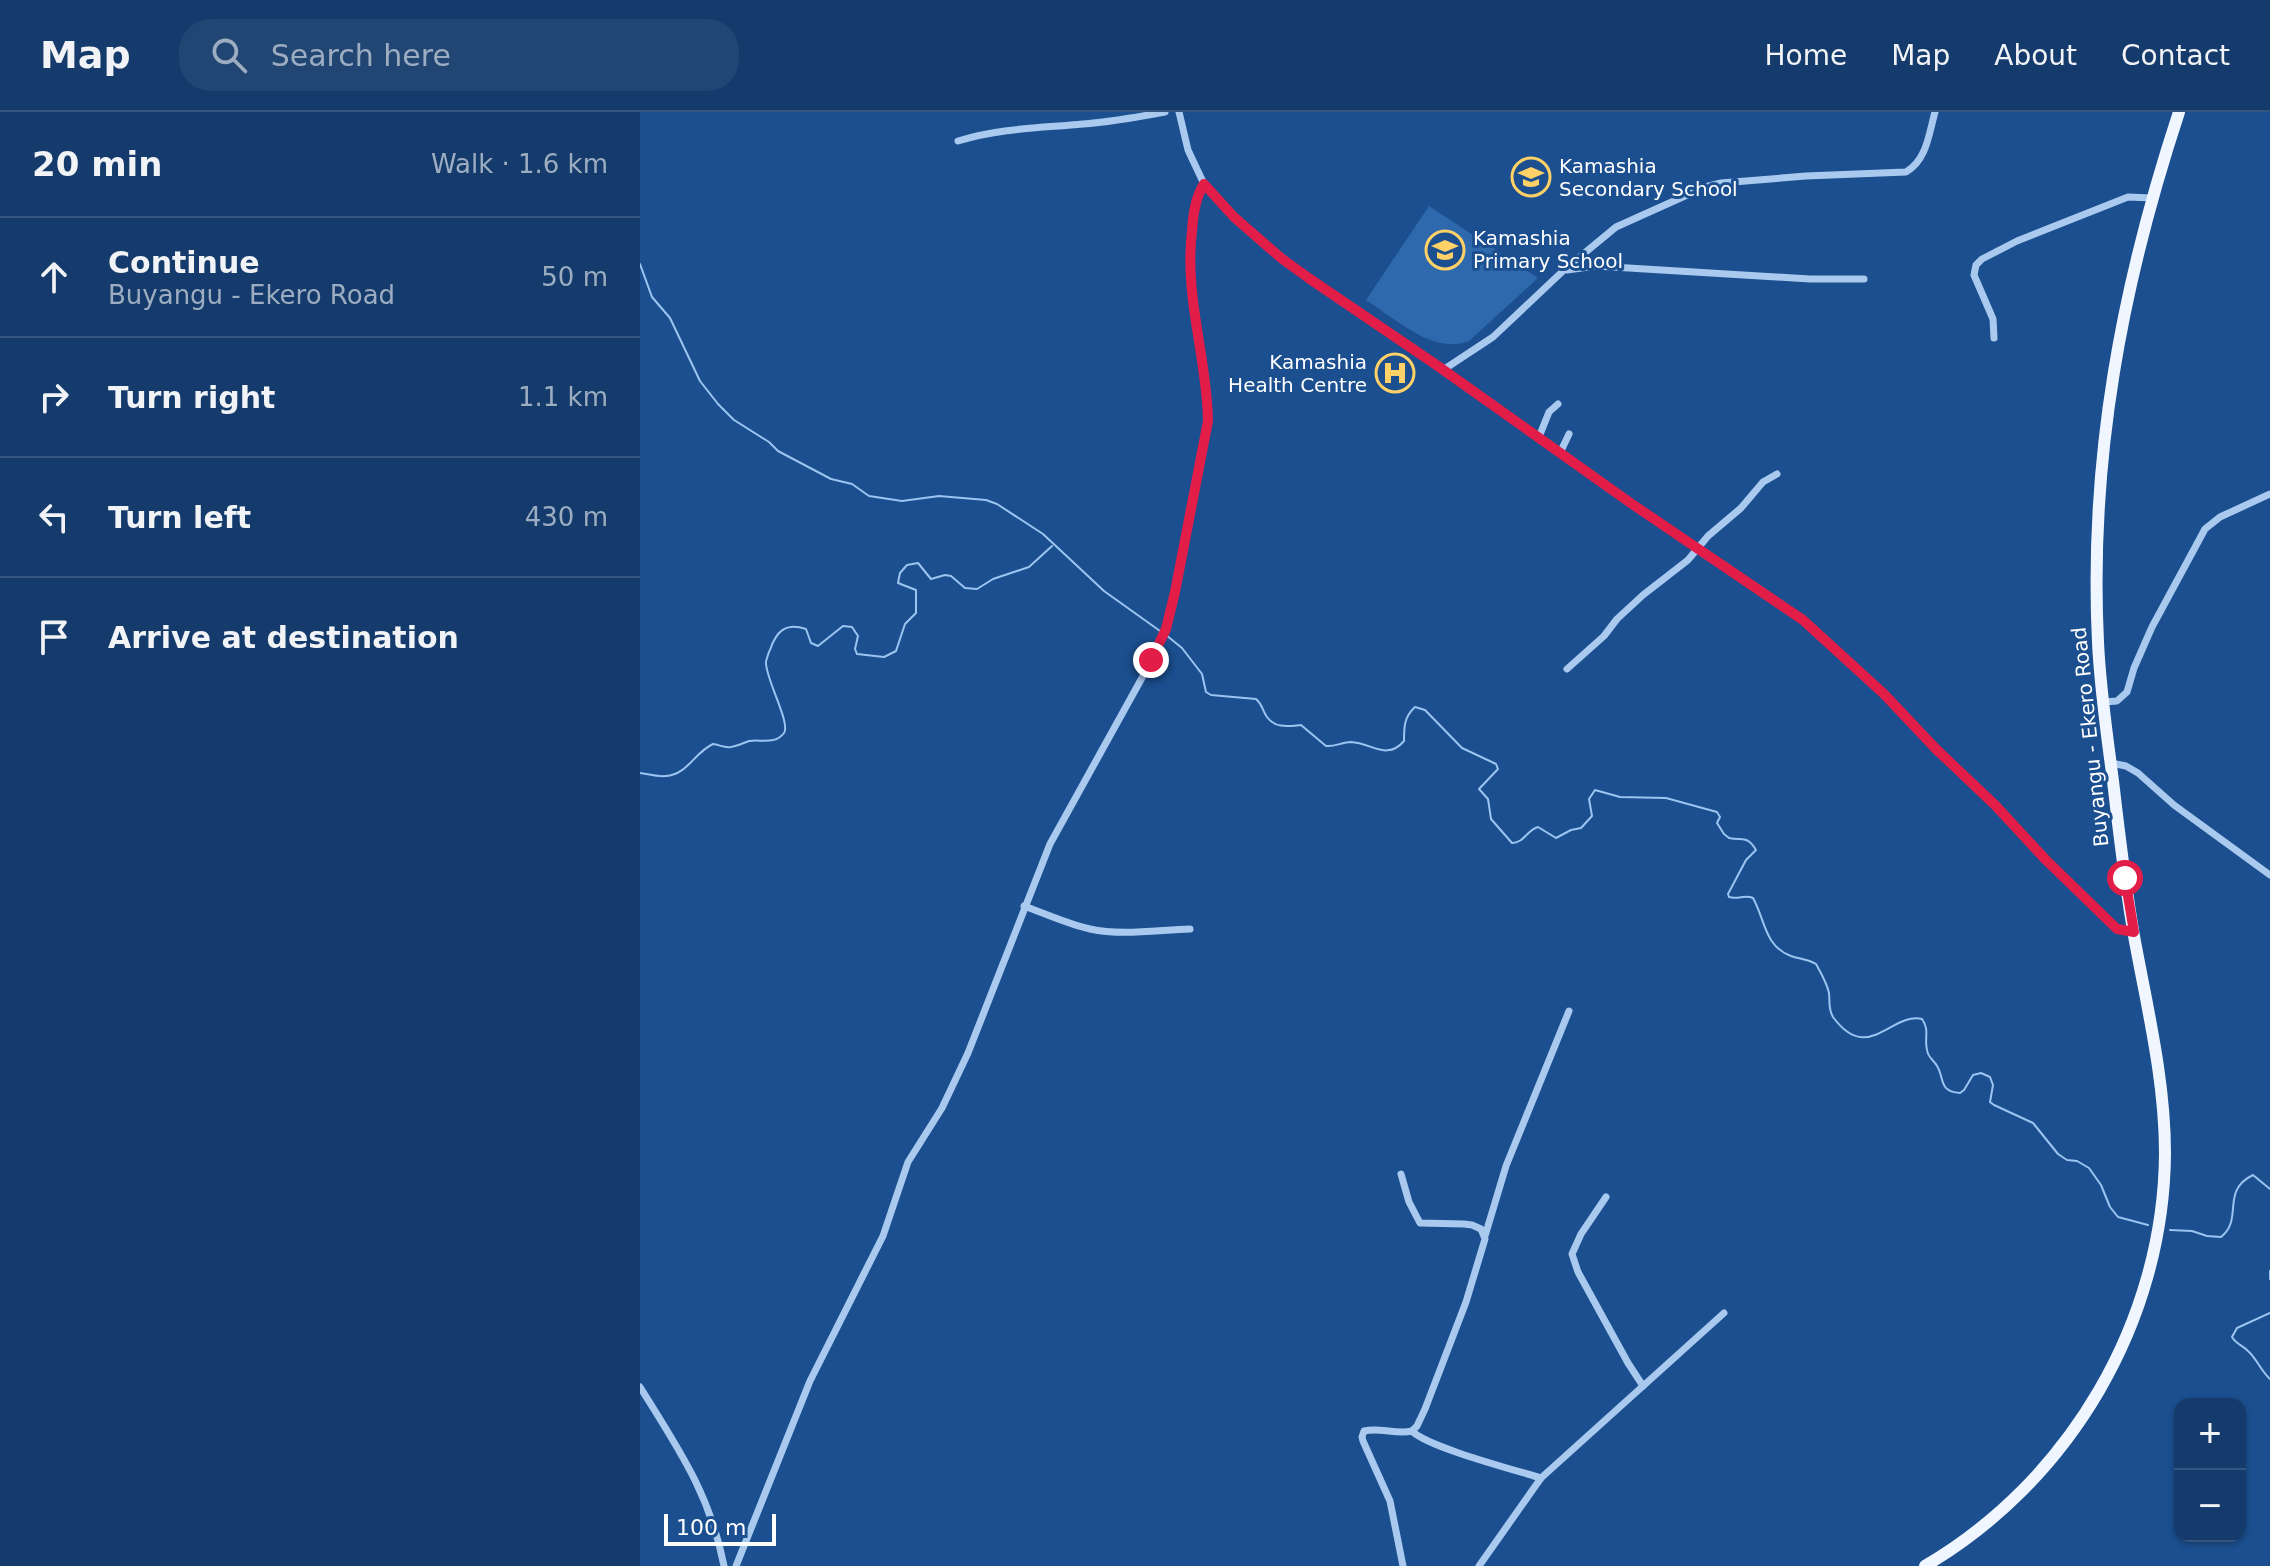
<!DOCTYPE html>
<meta charset="utf-8">
<style>
:root{--surface:#143b6b;--page:#214673;--text:#f1f3f6;--muted:#9dadc1;--line:#33557e}
body{margin:0;font-family:"DejaVu Sans",sans-serif;background:var(--page);color:var(--text)}
.controls{position:absolute;right:24px;bottom:24px;display:grid;overflow:hidden;border-radius:16px;box-shadow:0 2px 6px #0004}
.controls button{width:72px;height:72px;display:grid;place-items:center;padding:0;border:0;border-bottom:2px solid var(--line);background:var(--surface);color:var(--text);font:40px sans-serif}
.scale{position:absolute;left:24px;bottom:20px;width:112px;box-sizing:border-box;padding-left:8px;border:4px solid #fff;border-top:0;font-size:22px;line-height:28px;white-space:nowrap;color:#fff;-webkit-text-stroke:6px #1b4f8f;paint-order:stroke}
.stop{position:absolute;width:24px;height:24px;margin:-18px;border:6px solid #e11d48;border-radius:50%;background:#fff}
.stop.end{background:#e11d48;border-color:#fff;box-shadow:0 2px 8px #0008}
.list{margin:0;padding:0;list-style:none}
h2{display:flex;justify-content:space-between;align-items:center;height:104px;margin:0;padding:0 32px;font-size:34px}
h2 small{font-size:26px;font-weight:400;color:var(--muted)}
.list li{display:grid;grid-template-columns:52px 1fr auto;gap:24px;align-items:center;box-sizing:border-box;height:120px;padding:0 32px;border-top:2px solid var(--line)}
.list b{display:block;font-size:30px;white-space:nowrap}
.list p{margin:0;font-size:26px;white-space:nowrap;color:var(--muted)}
.list em{font-size:26px;font-style:normal;color:var(--muted)}
.icon{flex:none;width:44px;height:44px;fill:none;stroke:currentColor;stroke-width:2;stroke-linecap:round;stroke-linejoin:round}
.map{position:relative;flex:none;width:1630px;height:1454px;overflow:hidden}
header{display:flex;align-items:center;gap:48px;box-sizing:border-box;height:112px;padding:0 40px;background:var(--surface);border-bottom:2px solid var(--line)}
header strong{font-size:38px}
nav{display:flex;gap:44px;margin-inline-start:auto;font-size:28px}
.search{width:560px;height:72px;background:var(--page);display:flex;align-items:center;gap:20px;box-sizing:border-box;padding:0 28px;border-radius:32px;color:var(--muted);font-size:30px}
main{display:flex}
aside{flex:1;background:var(--surface)}
.map>svg:first-child{display:block}
.green{fill:#2e69ad}
.lines{fill:none;stroke-linecap:round;stroke-linejoin:round}
.stream{stroke:#9cc4f0;stroke-width:2}
.minor{stroke:#a9c9ee;stroke-width:7}
.primary{stroke:#f0f6ff;stroke-width:12}
.route{stroke:#e11d48;stroke-width:10}
.labels{text-anchor:middle;stroke-width:6;stroke-linejoin:round;paint-order:stroke}
.poi-label{font-size:20px;fill:#fff;stroke:#1b4f8f;text-anchor:start}
.street-label{font-size:20px;fill:#fff;stroke:#1b4f8f}
</style>
<header>
<strong>Map</strong>
<div class="search"><svg class="icon" aria-label="search" viewBox="0 0 24 24"><circle cx="10" cy="10" r="6"/><path d="M15 15l6 6"/></svg>Search here</div>
<nav><a>Home</a><a>Map</a><a>About</a><a>Contact</a></nav>
</header>
<main>
<aside>
<h2>20 min<small>Walk · 1.6 km</small></h2>
<ul class="list">
<li><svg class="icon" aria-label="ahead" viewBox="0 0 24 24"><path d="M12 20V5M6 11l6-6 6 6"/></svg><div><b>Continue</b><p>Buyangu - Ekero Road</p></div><em>50 m</em></li>
<li><svg class="icon" aria-label="right" viewBox="0 0 24 24"><path d="M7 20v-9h11M14 6l5 5-5 5"/></svg><div><b>Turn right</b></div><em>1.1 km</em></li>
<li><svg class="icon" aria-label="left" viewBox="0 0 24 24"><path d="M17 20v-9H6M10 6l-5 5 5 5"/></svg><div><b>Turn left</b></div><em>430 m</em></li>
<li><svg class="icon" aria-label="arrive" viewBox="0 0 24 24"><path d="M6 21V4h12l-3 4 3 4H6"/></svg><div><b>Arrive at destination</b></div></li>
</ul>
</aside>
<div class="map">
<svg width="1630" height="1454" viewBox="0 0 1630 1454">
<rect width="100%" height="100%" fill="#1b4f8f"/>
<path class="green" d="M789 94 898 166 829 229C793 243 756 207 726 188Z"/>
<g class="lines">
<g class="stream">
<polyline points="0,152 12,185 30,206 60,269 78,292 94,308 129,330 138,339 191,367 212,372 229,384 262,389 299,384 346,388 357,392 403,422 464,479 520,519"/>
<path d="M526 523 542 536 562 562 566 580 571 583 616 587C623 593 622 598 627 605 636 617 649 614 661 613L686 634C695 635 702 630 711 630 732 631 747 649 764 629 764 615 764 605 775 595L785 598 822 636 856 652 858 657 839 677 848 687 851 707 872 731C884 731 887 718 898 715L916 726 931 718 941 716 952 704 949 687 955 678 980 685 1026 686 1077 700 1080 705 1077 711 1084 722 1089 726C1103 729 1107 723 1116 738L1106 748 1088 782 1089 785C1098 788 1105 782 1113 786 1125 807 1124 834 1151 844 1160 847 1168 847 1176 852 1181 861 1187 871 1189 881 1190 890 1188 897 1193 905 1228 953 1251 900 1282 907 1290 918 1284 926 1287 938 1288 946 1294 948 1297 954 1305 967 1298 979 1320 981L1324 978 1333 963 1341 961 1350 965 1353 973 1350 990 1354 993 1393 1011 1418 1042 1427 1048 1437 1049 1449 1056 1461 1073 1470 1095 1478 1105 1508 1113"/>
<path d="M0 661C8 662 17 665 26 664 47 663 55 640 73 632 80 633 84 636 91 635 97 634 103 631 109 629 121 627 135 633 144 621 151 611 125 566 126 550 126 549 129 539 130 538 136 520 145 510 166 517L171 531 178 534 203 514 212 515 218 524 215 537 217 542 244 545 256 539 265 512 276 501V478L258 471 260 461 267 453 278 451 291 467 305 463 311 464 325 476 337 477 353 467 389 455 412 434"/>
<path d="M1530 1118 1552 1119 1567 1124 1581 1125C1604 1107 1580 1079 1613 1063L1630 1077"/>
<polyline points="1630,1159 1630,1167"/>
<path d="M1630 1201 1597 1216 1592 1225C1596 1232 1602 1233 1608 1239 1617 1247 1621 1259 1630 1267"/>
</g>
<g class="minor">
<polyline points="539,0 548,38 564,72 584,95 616,125 670,167 856,295 992,392 1163,508 1244,582 1296,637 1355,693 1406,748 1477,817 1494,820"/>
<path d="M318 29C361 16 400 16 443 12 471 10 498 5 525 0"/>
<polyline points="927,158 956,154 1170,167 1224,167"/>
<polyline points="1354,226 1353,207 1334,163 1336,153 1342,147 1377,129 1488,85 1512,86"/>
<path d="M803 258 853 225 924 158 976 115 1065 75 1081 71 1166 64 1266 60C1287 48 1289 21 1295 0"/>
<polyline points="899,325 909,300 918,292"/>
<polyline points="920,341 929,322"/>
<polyline points="927,557 964,524 977,507 1003,483 1048,448 1068,424 1101,396 1123,370 1137,362"/>
<polyline points="1464,590 1477,589 1487,580 1494,556 1512,515 1565,417 1580,405 1630,382"/>
<polyline points="1471,651 1486,654 1498,661 1534,693 1630,763"/>
<path d="M384 794C406 802 427 812 450 817 481 824 518 818 550 817"/>
<polyline points="761,1062 769,1090 780,1111 824,1112 832,1113 841,1117 845,1127 826,1190 785,1297 777,1314 772,1319"/>
<polyline points="966,1085 941,1122 932,1142 938,1160 988,1251 1003,1274"/>
<polyline points="845,1124 866,1054 929,899"/>
<path d="M0 1275C38 1336 70 1382 84 1454"/>
<path d="M96 1454 170 1269 243 1124 268 1050 302 996 328 941 410 732 503 564 526 517 535 480 568 309C567 245 544 186 552 119 553 103 555 86 564 72"/>
<path d="M763 1454 750 1389 723 1329 722 1325 724 1319C740 1315 757 1323 772 1319 787 1335 875 1358 901 1366"/>
<polyline points="839,1454 901,1366 1084,1201"/>
</g>
<path class="primary" d="M1285 1454C1430 1369 1524 1209 1525 1041 1525 968 1507 895 1494 824 1485 773 1479 721 1473 669 1467 623 1460 576 1458 530 1449 347 1482 173 1539 0"/>
</g>
<g class="lines">
<path class="route" d="M511 548 526 517 535 480 568 309C567 245 544 185 552 119 553 103 555 86 564 72L594 105 641 146 670 167 795 252 992 392 1163 508 1244 582 1296 637 1355 693 1406 748 1477 817 1494 820 1485 766"/>
</g>
<defs>
<symbol id="school-ring" viewBox="-11 -11 22 22"><circle r="9.5" fill="#1b4f8f" stroke="#ffd166" stroke-width="1.5"/><path d="M0-5L7-2L0 1L-7-2ZM-4 1L0 2.5L4 1V4Q0 6-4 4Z" fill="#ffd166"/></symbol>
<symbol id="hospital-ring" viewBox="-11 -11 22 22"><circle r="9.5" fill="#1b4f8f" stroke="#ffd166" stroke-width="1.5"/><path d="M-5-5h3v3.5h4V-5h3V5h-3V1.5h-4V5h-3Z" fill="#ffd166"/></symbol>
</defs>
<g fill-rule="evenodd">
<use href="#school-ring" x="869" y="43" width="44" height="44"/>
<use href="#school-ring" x="783" y="116" width="44" height="44"/>
<use href="#hospital-ring" x="733" y="239" width="44" height="44"/>
</g>
<g class="labels">
<g class="poi-label">
<text x="919" y="61">Kamashia<tspan x="919" dy="23">Secondary School</tspan></text>
<text x="833" y="133">Kamashia<tspan x="833" dy="23">Primary School</tspan></text>
<text x="727" y="257" text-anchor="end">Kamashia<tspan x="727" dy="23">Health Centre</tspan></text>
</g>
<g class="street-label">
<text transform="translate(1450 625) rotate(-96)" y="7">Buyangu - Ekero Road</text>
</g>
</g>
</svg>
<div class="controls">
<button>+</button>
<button>−</button>
</div>
<div class="scale">100 m</div>
<div class="stop" style="left:1485px;top:766px"></div>
<div class="stop end" style="left:511px;top:548px"></div>
</div>
</main>
